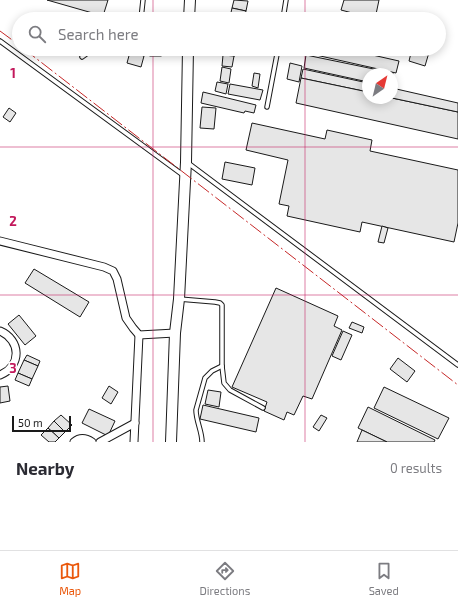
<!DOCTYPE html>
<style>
:root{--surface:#fff;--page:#f7f7f7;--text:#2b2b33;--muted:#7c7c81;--line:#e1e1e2;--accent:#ea580c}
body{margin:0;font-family:"Exo 2",sans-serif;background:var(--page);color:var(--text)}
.compass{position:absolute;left:362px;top:68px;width:36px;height:36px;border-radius:50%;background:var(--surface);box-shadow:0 2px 10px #0003;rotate:35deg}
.scale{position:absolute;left:12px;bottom:10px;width:59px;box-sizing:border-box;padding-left:4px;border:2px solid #1a1a1a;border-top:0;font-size:11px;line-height:14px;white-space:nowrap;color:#1a1a1a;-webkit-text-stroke:3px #fff;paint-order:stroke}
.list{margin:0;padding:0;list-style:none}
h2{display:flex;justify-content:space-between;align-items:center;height:52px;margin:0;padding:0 16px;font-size:17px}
h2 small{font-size:13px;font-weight:400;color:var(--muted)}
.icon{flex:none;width:22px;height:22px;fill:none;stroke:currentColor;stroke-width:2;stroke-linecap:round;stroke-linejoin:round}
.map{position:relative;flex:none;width:458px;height:442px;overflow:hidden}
.search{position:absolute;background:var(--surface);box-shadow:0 2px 10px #0003;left:12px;right:12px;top:12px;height:44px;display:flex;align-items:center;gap:10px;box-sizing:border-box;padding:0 14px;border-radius:22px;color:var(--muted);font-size:15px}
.sheet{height:108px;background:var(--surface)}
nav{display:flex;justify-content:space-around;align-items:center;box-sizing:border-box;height:56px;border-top:1px solid var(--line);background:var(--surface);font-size:11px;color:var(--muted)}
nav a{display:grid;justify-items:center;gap:2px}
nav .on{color:var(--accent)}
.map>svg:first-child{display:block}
.building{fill:#e6e6e6;stroke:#1a1a1a}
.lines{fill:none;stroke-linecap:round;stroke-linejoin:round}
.service-casing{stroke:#1a1a1a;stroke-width:5.5}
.minor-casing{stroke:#1a1a1a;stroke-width:9}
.secondary-casing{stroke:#1a1a1a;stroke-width:12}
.service{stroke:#fff;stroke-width:3.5}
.minor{stroke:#fff;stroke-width:7}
.secondary{stroke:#fff;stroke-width:10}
.power{stroke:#c62828;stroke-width:1;stroke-dasharray:14 3 2 3;stroke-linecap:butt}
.grid{fill:none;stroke:#c2185b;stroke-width:1;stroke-opacity:0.55}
.grid-label{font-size:13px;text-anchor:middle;font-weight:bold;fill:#c2185b;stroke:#fff;stroke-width:3;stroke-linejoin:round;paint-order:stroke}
</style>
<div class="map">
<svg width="458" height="442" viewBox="0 0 458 442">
<rect width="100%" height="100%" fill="#fff"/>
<g class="building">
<polygon points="47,0 108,0 103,16"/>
<polygon points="234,0 248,1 246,11 232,8"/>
<polygon points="344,0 379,0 375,19 341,10"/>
<polygon points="232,8 246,11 244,19 230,17"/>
<rect x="150" y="49" width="11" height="7"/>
<polygon points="225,49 236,49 235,56 224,54"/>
<polygon points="308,49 346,49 399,61 396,73 307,53"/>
<polygon points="412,49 430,49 425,66 409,61"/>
<polygon points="130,52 144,56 141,67 127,63"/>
<polygon points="223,55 234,56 232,67 222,66"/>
<polygon points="306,55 393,73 392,78 392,74 368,74 368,82 304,68"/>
<polygon points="290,63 302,66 299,82 287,79"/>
<polygon points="222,67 231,69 229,83 220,81"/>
<polygon points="303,69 368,83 368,92 301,78"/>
<polygon points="254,73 260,74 258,88 252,86"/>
<polygon points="301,78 368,92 368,98 392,98 458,112 458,139 296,103"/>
<polygon points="217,82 228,84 226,94 215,91"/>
<polygon points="230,84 263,90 260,100 228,94"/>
<polygon points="392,88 458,103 458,112 392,98"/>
<polygon points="203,92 256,105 254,113 245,111 244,113 201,103"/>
<polygon points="202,107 216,108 214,129 200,128"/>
<polygon points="9,108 16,113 10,122 3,117"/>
<polygon points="252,123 325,139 327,130 372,140 370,151 458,170 458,223 454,242 362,222 360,232 287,216 289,206 279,204 288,160 246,150"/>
<polygon points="225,162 255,168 252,185 222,179"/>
<polygon points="382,226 388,228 384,243 378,242"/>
<polygon points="34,269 89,302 80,317 25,283"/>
<polygon points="276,288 338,316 334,326 342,330 312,399 303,396 294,415 287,412 284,420 264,411 267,402 232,387"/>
<polygon points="19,315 36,336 25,345 8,324"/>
<polygon points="352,322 364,327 362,333 349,328"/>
<polygon points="343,331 352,335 341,360 332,356"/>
<polygon points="27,355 40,361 38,366 24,360"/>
<polygon points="398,358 415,371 407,382 390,369"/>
<polygon points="24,360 38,366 32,379 18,373"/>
<polygon points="18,373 32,379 29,386 15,380"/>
<polygon points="8,386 10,401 0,403 0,387"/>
<polygon points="109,386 118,392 111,404 102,398"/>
<polygon points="384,387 449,418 438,439 374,408"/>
<polygon points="208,390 221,392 219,407 205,404"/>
<polygon points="203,405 259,418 256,432 200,419"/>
<polygon points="368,407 435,440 434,442 387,442 358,428"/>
<polygon points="89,409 115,421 108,436 82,423"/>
<polygon points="61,415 72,425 65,432 54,421"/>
<polygon points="321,415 327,418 319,431 313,427"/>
<polygon points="54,421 65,432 59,438 48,428"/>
<polygon points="48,428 59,438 55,442 49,442 41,435"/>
<polygon points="362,430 387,442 357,442"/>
</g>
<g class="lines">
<defs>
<g id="service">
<polyline points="141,19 143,0"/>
<polyline points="283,19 286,0"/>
<polyline points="0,41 183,175"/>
<polyline points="82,57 93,49"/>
<polyline points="267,107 278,49"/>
<polyline points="188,163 458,365"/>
<polyline points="179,299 215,302 220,303 222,305 222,366 224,383 230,390 263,408"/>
<path d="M202 442C202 431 196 421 196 410L205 378 212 371 222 366"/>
</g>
<g id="minor">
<polyline points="0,241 104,267 113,271 117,279 126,318 133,328 139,335 175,333"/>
<path d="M0 331C21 340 22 366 0 375"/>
<path d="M74 442C80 437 86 438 92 442"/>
<polyline points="100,442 135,423"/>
<polyline points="134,442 139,335"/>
</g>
<g id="secondary">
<polyline points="189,19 190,0"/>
<polyline points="171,442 175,333 179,299 186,162 188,49"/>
</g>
</defs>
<use href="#service" class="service-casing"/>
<use href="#minor" class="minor-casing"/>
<use href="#secondary" class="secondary-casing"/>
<use href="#service" class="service"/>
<use href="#minor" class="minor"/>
<use href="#secondary" class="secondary"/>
<g class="power">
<polyline points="0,31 19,45"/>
<polyline points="24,49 458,385"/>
</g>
</g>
<path class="grid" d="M153 0V19M305 0V19M153 49V442M305 49V442M0 147H458M0 295H458"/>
<g class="grid-label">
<text x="13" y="78">1</text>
<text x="13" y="226">2</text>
<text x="13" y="373">3</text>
</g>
</svg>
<svg class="compass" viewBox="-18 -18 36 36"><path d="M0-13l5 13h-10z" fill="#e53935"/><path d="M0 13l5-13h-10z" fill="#7c7c81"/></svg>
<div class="scale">50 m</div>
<div class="search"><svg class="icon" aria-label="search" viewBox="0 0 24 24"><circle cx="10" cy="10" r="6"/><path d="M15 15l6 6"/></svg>Search here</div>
</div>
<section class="sheet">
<h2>Nearby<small>0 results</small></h2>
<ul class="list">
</ul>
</section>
<nav>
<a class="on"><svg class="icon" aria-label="map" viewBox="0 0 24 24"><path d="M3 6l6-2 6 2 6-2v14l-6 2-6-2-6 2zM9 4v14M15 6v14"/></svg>Map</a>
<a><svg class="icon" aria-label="directions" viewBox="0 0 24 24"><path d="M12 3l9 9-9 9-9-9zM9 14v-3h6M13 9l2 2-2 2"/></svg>Directions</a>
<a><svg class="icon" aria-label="saved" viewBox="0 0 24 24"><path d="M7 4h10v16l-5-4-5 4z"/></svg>Saved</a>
</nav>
